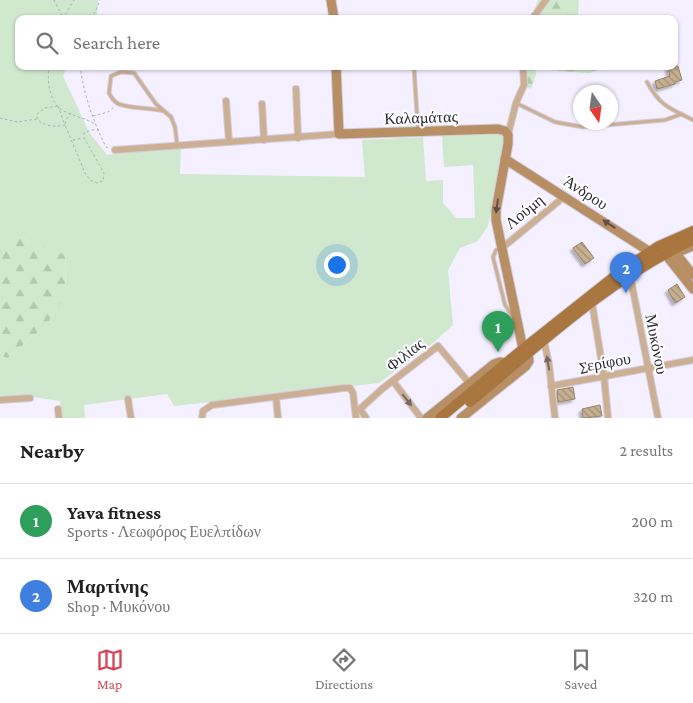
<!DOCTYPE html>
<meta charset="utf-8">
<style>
:root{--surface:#fff;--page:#f6f6f6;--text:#222;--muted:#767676;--line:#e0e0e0;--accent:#d64556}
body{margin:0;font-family:"Crimson Pro",serif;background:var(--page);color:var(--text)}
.compass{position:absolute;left:573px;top:85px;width:45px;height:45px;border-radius:50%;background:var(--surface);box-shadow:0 1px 4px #0004;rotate:167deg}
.you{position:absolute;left:336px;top:264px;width:18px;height:18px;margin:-12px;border:4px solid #fff;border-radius:50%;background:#1a73e8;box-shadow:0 0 0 8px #1a73e833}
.badge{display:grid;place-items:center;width:32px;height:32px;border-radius:50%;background:var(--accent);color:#fff;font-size:16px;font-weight:700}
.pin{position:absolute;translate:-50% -41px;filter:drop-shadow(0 1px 2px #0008)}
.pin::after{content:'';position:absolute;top:26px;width:18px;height:15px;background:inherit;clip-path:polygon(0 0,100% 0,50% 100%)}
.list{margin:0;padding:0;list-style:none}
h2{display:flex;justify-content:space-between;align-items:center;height:65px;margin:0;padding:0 20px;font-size:21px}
h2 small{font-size:16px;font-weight:400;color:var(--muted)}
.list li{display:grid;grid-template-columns:32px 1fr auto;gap:15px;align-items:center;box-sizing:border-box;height:75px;padding:0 20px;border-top:1px solid var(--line)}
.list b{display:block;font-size:19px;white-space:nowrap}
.list p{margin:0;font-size:16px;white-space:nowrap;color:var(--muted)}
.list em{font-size:16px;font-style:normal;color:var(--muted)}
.icon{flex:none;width:28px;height:28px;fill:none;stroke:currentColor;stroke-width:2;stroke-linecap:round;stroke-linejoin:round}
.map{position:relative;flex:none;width:693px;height:418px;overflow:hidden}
.search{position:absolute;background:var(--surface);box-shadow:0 1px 4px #0004;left:15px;right:15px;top:15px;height:55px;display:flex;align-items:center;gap:12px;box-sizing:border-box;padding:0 18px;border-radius:10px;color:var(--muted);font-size:19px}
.sheet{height:215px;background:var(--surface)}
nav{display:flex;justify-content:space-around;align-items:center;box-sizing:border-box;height:70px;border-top:1px solid var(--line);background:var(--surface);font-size:14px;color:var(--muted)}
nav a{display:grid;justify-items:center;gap:2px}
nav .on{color:var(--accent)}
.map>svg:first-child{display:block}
.green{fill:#d0e8cd}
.forest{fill:url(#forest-firs)}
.building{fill:url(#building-back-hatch);stroke:#988568;filter:url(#shadow)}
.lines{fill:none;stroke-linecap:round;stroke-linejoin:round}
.lane-casing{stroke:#d1cddb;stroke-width:5}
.street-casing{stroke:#d1cddb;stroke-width:8}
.secondary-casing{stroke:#d1cddb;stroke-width:11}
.primary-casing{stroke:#d1cddb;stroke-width:12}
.path{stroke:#b1aebc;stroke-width:1;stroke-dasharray:2.5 2.5;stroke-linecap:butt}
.lane{stroke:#cdb094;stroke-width:3}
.street{stroke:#cdb094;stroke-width:6}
.secondary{stroke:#b88f65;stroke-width:9}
.primary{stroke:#a97640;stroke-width:10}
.oneway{fill:#5f4f48}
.oneway2{fill:#766762}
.labels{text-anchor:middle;stroke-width:4;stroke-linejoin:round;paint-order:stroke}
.street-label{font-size:16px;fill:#2f2c39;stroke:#fff}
</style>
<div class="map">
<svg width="693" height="418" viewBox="0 0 693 418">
<defs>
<pattern id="forest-firs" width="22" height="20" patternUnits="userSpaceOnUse" patternTransform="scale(1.25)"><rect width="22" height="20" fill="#d0e8cd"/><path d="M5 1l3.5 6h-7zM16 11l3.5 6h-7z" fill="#b3c7b1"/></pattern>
<pattern id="building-back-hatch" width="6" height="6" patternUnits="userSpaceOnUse" patternTransform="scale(1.25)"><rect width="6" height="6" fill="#c6b08f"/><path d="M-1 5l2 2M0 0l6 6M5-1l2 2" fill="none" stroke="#a18f76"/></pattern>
<filter id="shadow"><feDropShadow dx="-3" dy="3" stdDeviation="1" flood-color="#0004"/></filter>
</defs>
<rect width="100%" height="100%" fill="#f4f0ff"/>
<polygon class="green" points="0,0 98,0 97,19 19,19 19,66 68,66 63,76 89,132 107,155 181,144 180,174 365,177 362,140 423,137 426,181 443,180 443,203 456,218 475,218 473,165 444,167 442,136 499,133 503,136 505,140 503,154 488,226 478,241 460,248 448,270 453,325 433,343 379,383 174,406 167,394 84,405 85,418 62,418 60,401 25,396 0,396 0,356 8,358 46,325 66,295 65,255 35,242 0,233"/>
<g class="forest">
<polygon points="538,0 579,0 578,19 528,19 535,9"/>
<polygon points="522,66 535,66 536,74 531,89 525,87"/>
<polygon points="555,66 607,66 590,73 557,71"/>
<polygon points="0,233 35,242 65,255 66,295 46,325 8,358 0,356"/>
</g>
<g class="building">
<polygon points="668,66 678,66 682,80 675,82 675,84 657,89 655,81 670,76"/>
<polygon points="582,242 594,258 585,264 573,248"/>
<polygon points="677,284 685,297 675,303 668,290"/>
<polygon points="573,387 575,399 558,402 557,390"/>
<polygon points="600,405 602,416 583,418 582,409"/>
</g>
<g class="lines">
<defs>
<g id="lane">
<polyline points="414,67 418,131"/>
<path d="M647 82C660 106 669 108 693 120"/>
<polyline points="516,103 555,122 583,127 665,120 682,114"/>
<path d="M163 111C152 108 123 108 117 103 114 101 111 97 109 93L111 76 121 72 134 73 156 104 171 117 175 127 177 144"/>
<polyline points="499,249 496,250 493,257 505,305 512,315"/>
</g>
<g id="street">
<polyline points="532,19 546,0"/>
<polyline points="296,89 298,138"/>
<polyline points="226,101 229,142"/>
<polyline points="262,104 264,140"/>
<polyline points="508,135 516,103 524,85 523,66"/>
<polyline points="115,150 339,134"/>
<polyline points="502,248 565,196"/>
<polyline points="628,276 632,285 658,418"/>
<polyline points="592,303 604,376 608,418"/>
<polyline points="544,341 549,364 555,418"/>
<polyline points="393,381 421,418"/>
<polyline points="551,386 693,360"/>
<polyline points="276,398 278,418"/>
<polyline points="128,399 131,418"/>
<polyline points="0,400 30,398"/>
<polyline points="58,409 59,418"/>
<polyline points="202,418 203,411 212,405 344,388 350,388 353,393 356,418"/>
<polyline points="366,418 360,409 382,389 438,346 470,384"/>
</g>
<g id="secondary">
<polyline points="331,0 334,19"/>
<polyline points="336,66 339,134 498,129 505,131 508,135 508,144 496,210 496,220 523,349"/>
<polyline points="505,159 650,252"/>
<polyline points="670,246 693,275"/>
<polyline points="662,250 693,289"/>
<polyline points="676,250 683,250 693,246"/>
<polyline points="427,418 494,364 500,362 506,363"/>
<polyline points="461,418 526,366 529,361 528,354"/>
</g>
<g id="primary">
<path d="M470 402C540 344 610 278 693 240"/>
<polyline points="440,418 523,349 624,269 659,246 693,231"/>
</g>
</defs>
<use href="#lane" class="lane-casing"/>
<use href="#street" class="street-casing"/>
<use href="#secondary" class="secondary-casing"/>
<use href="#primary" class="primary-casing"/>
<g class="path">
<polyline points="54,0 63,18"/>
<polyline points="64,19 65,15 74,0"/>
<polyline points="92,19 100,0"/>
<path d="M49 66C47 81 49 101 62 110 72 116 83 117 95 124"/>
<path d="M80 66C84 95 93 121 106 147L109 148"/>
<path d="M58 106 65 125C55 127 45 127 37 119V114L45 108Z"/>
<polyline points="71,113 66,120 65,125 85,173 90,180 97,183 103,181 104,173 84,138 84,133 91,130 99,130"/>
<polyline points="93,116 108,112 114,107"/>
<polyline points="0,118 17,122 37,119"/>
<polyline points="73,140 83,138"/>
</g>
<use href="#lane" class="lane"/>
<use href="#street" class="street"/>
<use href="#secondary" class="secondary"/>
<use href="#primary" class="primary"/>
</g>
<defs><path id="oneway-solid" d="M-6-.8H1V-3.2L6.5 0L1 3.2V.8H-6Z" transform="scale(1.25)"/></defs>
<g class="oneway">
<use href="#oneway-solid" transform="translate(497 206) rotate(98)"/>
<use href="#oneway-solid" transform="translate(609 224) rotate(-147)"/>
</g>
<g class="oneway2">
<use href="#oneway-solid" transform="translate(548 363) rotate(-99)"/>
<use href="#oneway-solid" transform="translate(407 400) rotate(52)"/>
</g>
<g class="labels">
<g class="street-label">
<text transform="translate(421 117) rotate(-2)" y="6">Καλαμάτας</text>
<text transform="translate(586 192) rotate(33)" y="6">Άνδρου</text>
<text transform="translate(524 211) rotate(-39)" y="6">Λούμη</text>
<text transform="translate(657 344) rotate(79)" y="6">Μυκόνου</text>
<text transform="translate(405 354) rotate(-38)" y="6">Φιλίας</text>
<text transform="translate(605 362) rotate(-10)" y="6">Σερίφου</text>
</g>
</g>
</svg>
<svg class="compass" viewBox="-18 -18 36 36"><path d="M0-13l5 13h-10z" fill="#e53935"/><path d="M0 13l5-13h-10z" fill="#767676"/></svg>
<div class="you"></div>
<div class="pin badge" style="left:498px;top:352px;background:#2e9e5b">1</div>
<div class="pin badge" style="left:626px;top:293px;background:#3f7fe0">2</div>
<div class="search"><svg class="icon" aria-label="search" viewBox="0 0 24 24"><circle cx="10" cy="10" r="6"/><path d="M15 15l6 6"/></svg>Search here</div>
</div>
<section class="sheet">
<h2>Nearby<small>2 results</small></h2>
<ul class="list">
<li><span class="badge" style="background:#2e9e5b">1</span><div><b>Yava fitness</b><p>Sports · Λεωφόρος Ευελπίδων</p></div><em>200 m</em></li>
<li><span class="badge" style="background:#3f7fe0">2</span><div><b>Μαρτίνης</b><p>Shop · Μυκόνου</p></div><em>320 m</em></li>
</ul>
</section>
<nav>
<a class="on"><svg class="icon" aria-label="map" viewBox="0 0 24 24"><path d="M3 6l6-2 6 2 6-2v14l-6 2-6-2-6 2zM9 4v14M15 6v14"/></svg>Map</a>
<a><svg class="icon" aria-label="directions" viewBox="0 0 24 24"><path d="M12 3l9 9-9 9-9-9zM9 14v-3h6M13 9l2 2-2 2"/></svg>Directions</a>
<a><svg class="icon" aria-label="saved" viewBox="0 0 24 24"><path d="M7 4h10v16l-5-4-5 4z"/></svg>Saved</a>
</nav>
